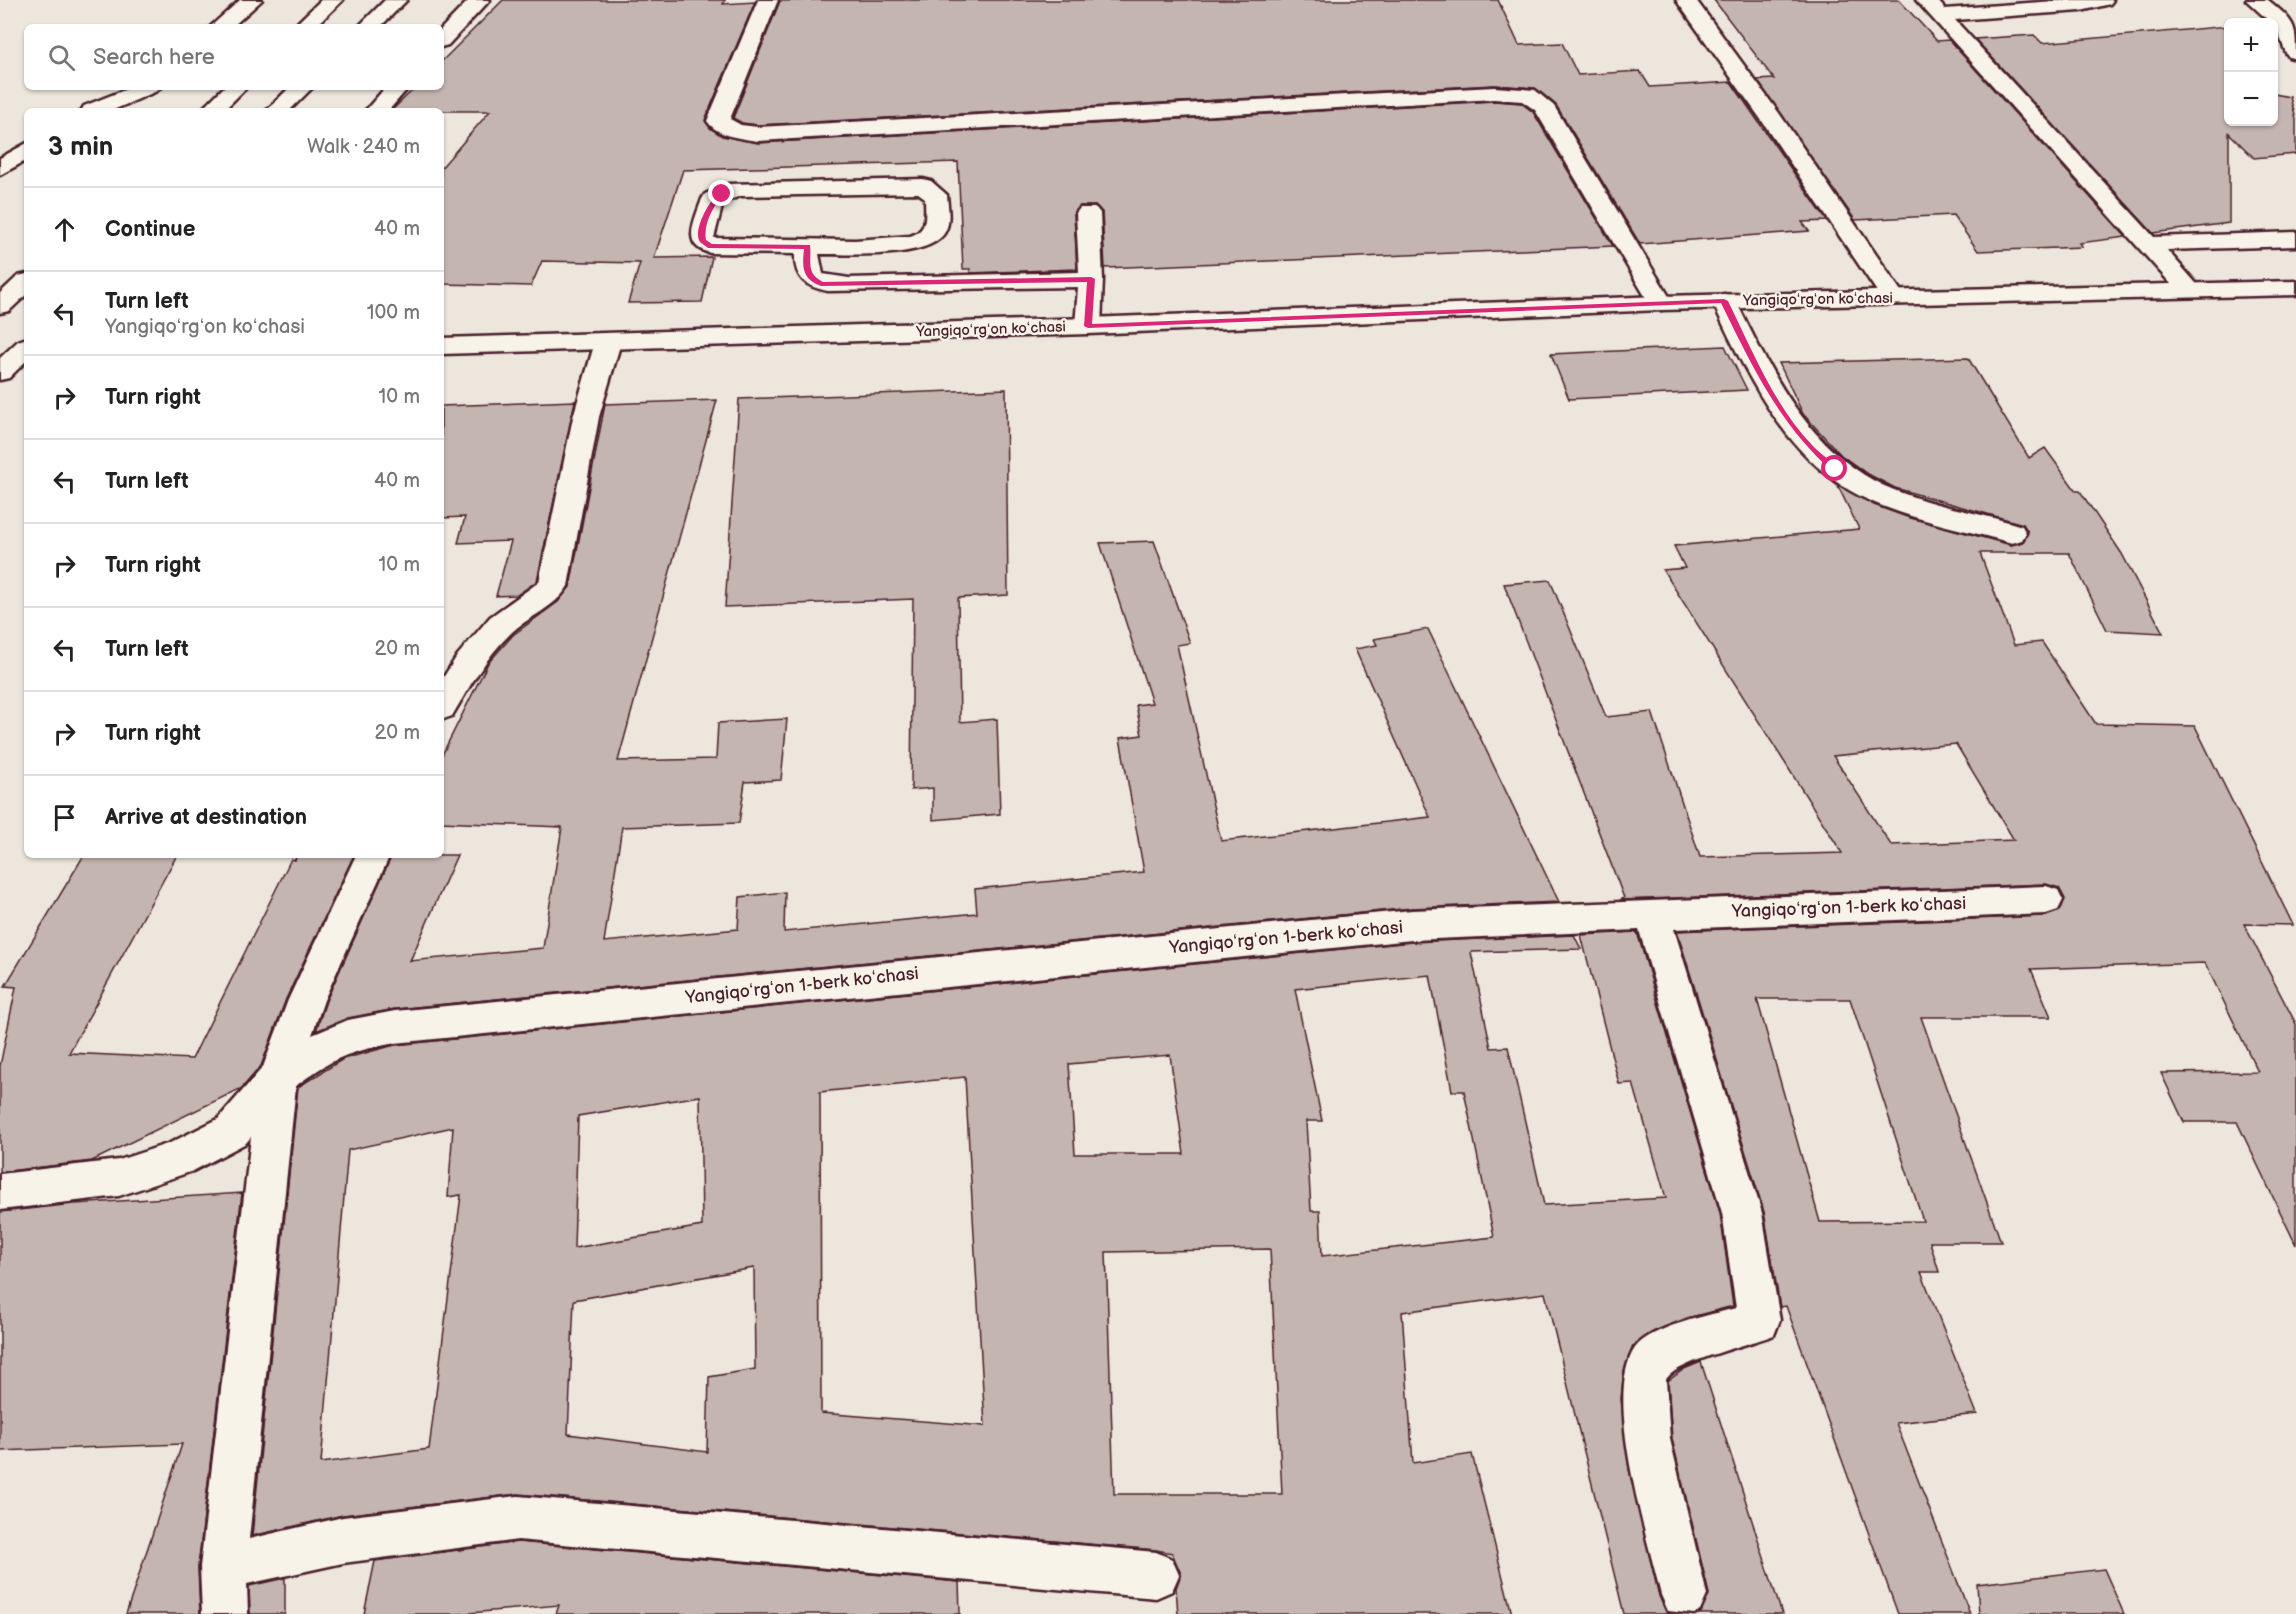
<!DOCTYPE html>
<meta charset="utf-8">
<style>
:root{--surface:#fff;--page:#f2f2f2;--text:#222;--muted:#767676;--line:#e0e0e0}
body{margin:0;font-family:"Balsamiq Sans",sans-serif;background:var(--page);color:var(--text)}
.controls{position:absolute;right:18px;top:18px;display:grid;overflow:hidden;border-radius:9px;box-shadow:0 2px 4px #0004}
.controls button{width:54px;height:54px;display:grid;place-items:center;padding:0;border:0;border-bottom:2px solid var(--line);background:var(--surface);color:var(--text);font:30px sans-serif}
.stop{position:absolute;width:18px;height:18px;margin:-14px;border:4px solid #db2777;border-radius:50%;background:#fff}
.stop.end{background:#db2777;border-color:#fff;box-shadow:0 2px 6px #0008}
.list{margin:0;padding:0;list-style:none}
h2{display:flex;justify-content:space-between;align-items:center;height:78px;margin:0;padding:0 24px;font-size:26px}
h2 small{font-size:20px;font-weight:400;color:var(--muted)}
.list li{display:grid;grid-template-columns:39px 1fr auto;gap:18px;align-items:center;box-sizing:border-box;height:84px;padding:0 24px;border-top:2px solid var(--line)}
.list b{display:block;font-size:22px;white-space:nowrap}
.list p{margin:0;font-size:20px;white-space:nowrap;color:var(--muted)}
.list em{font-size:20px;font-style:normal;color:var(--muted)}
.icon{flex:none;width:33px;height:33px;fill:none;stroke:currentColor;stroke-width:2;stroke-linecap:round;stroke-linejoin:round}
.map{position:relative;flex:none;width:2296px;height:1614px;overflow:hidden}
.search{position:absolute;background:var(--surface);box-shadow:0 2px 4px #0004;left:24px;top:24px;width:420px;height:66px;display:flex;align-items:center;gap:15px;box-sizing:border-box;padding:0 21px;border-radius:9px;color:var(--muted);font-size:22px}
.panel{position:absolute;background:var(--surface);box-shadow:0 2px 4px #0004;left:24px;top:108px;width:420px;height:750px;border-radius:9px}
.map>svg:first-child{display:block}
.building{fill:#c4b5b0;stroke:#4a1f2b;stroke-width:1.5;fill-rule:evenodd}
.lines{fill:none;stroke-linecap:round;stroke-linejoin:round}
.lane-casing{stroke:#4a1f2b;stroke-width:5}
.street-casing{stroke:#4a1f2b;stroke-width:5}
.secondary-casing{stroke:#4a1f2b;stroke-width:5}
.primary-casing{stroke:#4a1f2b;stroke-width:5}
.lane{fill:#f7f3e8;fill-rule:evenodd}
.street{fill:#f7f3e8;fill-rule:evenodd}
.secondary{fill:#f7f3e8;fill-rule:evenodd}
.primary{fill:#f7f3e8;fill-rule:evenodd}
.route{fill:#db2777}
.labels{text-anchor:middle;stroke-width:5;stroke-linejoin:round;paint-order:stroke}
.far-street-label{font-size:15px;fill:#4a1f2b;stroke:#f7f3e8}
.street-label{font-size:18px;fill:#4a1f2b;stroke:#f7f3e8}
</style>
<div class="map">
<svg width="2296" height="1614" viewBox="0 0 2296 1614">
<rect width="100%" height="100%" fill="#ece6dd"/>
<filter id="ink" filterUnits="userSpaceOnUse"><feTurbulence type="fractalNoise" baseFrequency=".0167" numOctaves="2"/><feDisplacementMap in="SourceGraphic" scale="12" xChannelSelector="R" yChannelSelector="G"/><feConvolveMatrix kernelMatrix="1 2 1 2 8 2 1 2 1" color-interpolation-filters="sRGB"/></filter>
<g filter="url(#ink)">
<g class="building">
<polygon points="503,0 725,0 723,4 755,2 705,120 710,128 722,136 758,143 1494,101 1521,103 1533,112 1613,246 1105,268 1102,212 1096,206 1080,206 1074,213 1077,269 970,273 970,269 963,269 958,162 683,170 654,258 712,257 702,302 628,303 640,263 542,261 531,286 441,284 441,168 490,111 391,111 416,87 441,87 441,62"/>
<polygon points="819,0 1498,0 1519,45 1562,43 1578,75 1640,71 1650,87 1731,82 1827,221 1802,222 1809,231 1640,244 1556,105 1535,88 1494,85 758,125 742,123 733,118 780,1"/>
<polygon points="1714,0 1899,0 1937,41 1949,40 2126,237 2079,243 2082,247 1978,251 1953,215 1855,220 1757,80 1774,79"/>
<polygon points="2229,26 2229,122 2274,122 2274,94 2290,97 2296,119 2296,154 2254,158 2229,133 2229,223 2153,233 1975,39 2034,35 2042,43"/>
<polygon points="1725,346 1747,390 1569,399 1551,354"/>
<path d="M1968 358 2029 458 2045 448 2076 491H2080L2122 554 2163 633 2107 630 2069 553H1980L2014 645 2042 642 2096 724 2195 726 2293 925 2244 924 2296 1024V1245L2237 1122H2184L2161 1073 2258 1072 2205 963 2031 969 2051 1017H1921L2001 1242H1930L1939 1272H1921L1977 1414 1896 1423 1970 1614H1898L1786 1306 1780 1307 1764 1212 1677 931 2046 916 2060 911 2065 899 2059 888 2046 884 1620 900 1624 898 1504 584 1550 580 1606 717 1652 712 1700 857 1842 853 1663 570 1685 568 1674 546 1859 529 1837 484 1874 505 1907 517 2011 545 2023 542 2028 532 2023 524 1895 488 1866 473 1841 455 1803 414 1779 363ZM1956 744 2014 840 1891 845 1833 756ZM1757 999H1850L1923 1221 1820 1222Z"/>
<polygon points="1006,389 1008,595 958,598 960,722 997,719 1000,814 933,820 933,788 911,790 913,599 725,607 739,399"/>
<polygon points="717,400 618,761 716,759 718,723 787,719 781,780 745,782 739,823 622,827 604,942 738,929 740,897 785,892 784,932 977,913 975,889 1144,872 1120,738 1142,735 1136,705 1152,703 1100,543 1154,541 1190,643 1177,645 1221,841 1430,817 1355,649 1377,645 1374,639 1428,629 1559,902 1412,908 395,1009 348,1018 316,1031 326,1001 392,855 457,855 410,961 543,948 562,827 441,822 441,757 488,663 513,635 558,602 570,587 605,404"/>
<polygon points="575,401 537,581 517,595 496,596 511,541 458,543 465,517 441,518 441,406"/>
<polygon points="84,855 177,855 69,1053 192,1059 291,859 295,860 297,855 354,855 286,999 261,1066 242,1088 92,1161 0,1172 0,1066 16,987 5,986"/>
<path d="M1637 932 1720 1213 1733 1306 1687 1318 1653 1332 1633 1346 1624 1370 1621 1399 1629 1469 1659 1596 1666 1612 1674 1614H1624L1545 1293 1402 1312 1413 1463 1472 1454 1512 1614H1178L1176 1588 1181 1574 1172 1553 1156 1550 518 1494 343 1515 252 1536 298 1087 343 1059 395 1045 1412 942 1574 935 1581 949 1471 952 1491 1048 1508 1047 1544 1205 1666 1198 1633 1083 1619 1084 1581 935ZM1430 975 1452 1091H1464L1494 1237 1322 1256 1320 1211H1311L1306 1121H1322L1295 989ZM1170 1055 1184 1154H1075L1069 1064ZM965 1077 985 1426 821 1413 820 1092ZM700 1096 702 1226 574 1248 578 1116ZM453 1127 448 1197 461 1195 429 1449 321 1463 348 1150ZM1270 1249 1282 1494H1114L1106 1252ZM754 1268 755 1369 709 1377 707 1452 568 1434 574 1300Z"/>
<polygon points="242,1193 198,1567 200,1614 126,1614 182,1444 0,1451 0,1212 74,1204"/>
<polygon points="1701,1362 1782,1614 1699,1614 1709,1594 1672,1439 1668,1381 1684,1369"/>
<polygon points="518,1542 959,1582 960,1614 556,1614 559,1605 458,1614 364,1614 375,1561"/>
<polygon points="2104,1569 2124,1614 1979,1614 1977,1584"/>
<polygon points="285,1578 285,1614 250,1614 249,1586"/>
</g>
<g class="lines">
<defs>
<g id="lane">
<polygon points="240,0 262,0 232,27 210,27"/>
<polygon points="469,0 490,0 448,45 441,47 441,29"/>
<polygon points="1676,0 1696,0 1779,113 1905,297 1902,302 1893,304 1884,302 1762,121"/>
<polygon points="1916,0 1937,0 1945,9 2068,0 2113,0 2110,4 2081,11 1955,20 2154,237 2296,232 2296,246 2167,250 2202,290 2199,295 2190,297 2181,295"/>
<path d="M2246 0H2268C2296 23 2296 24 2296 59L2289 57 2286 53 2274 22H2270Z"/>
<polygon points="132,87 161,87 157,91 111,111 81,111 84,106"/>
<polygon points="386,87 409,87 388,111 365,111"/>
<polygon points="27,143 27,160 0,175 0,158"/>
<path d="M923 179 931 181 947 195C948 207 951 222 945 232 930 260 847 254 819 254L823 274 849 278 1079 272 1076 213 1080 208H1096L1100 213 1103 279 1101 326 1097 331 1088 334 1079 331 1075 326 1078 287 828 291C806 287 794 278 795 254L710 253C680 246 695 220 702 199L705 194 728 184ZM918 193 925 198C925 215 929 230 910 236L855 240 714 238 723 203 740 196Z"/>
</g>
<g id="street">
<path d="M758 0H778L730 119 741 125 758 127 1494 87 1535 90 1554 106 1673 303 1670 308 1661 310 1652 308 1535 110 1522 101 1494 99 758 141C740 138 718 137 707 121Z"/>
<path d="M1724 294 1733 296 1736 301C1773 376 1811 456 1894 490 1934 506 1980 513 2022 526L2026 533 2022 540 2012 543C1969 531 1915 520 1875 503 1789 468 1749 379 1712 301L1715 296Z"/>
<path d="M608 334 617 337 621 342 599 417 568 586C555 608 529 616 511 633 486 657 469 687 452 716L441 720V681L457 656 490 617 539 582 573 417 595 342 599 337Z"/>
<path d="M356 855H390L324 1000 312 1035 348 1020 395 1011 1412 910 2046 886 2058 890 2063 900 2058 910 2046 914 1674 929 1762 1213 1780 1320 1774 1335C1752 1344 1674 1362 1666 1380L1670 1439 1707 1595 1700 1611 1694 1614 1668 1611 1661 1595C1648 1540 1602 1396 1635 1348 1651 1326 1711 1315 1736 1308L1722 1213 1639 930 1412 940 395 1043C348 1052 334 1057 296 1086L249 1539 343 1517 518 1496 1156 1552 1172 1559 1179 1575 1172 1591 1156 1598 518 1540 343 1563 247 1584 248 1614H202L200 1567 251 1137 246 1143 193 1171 119 1196 0 1210V1174L119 1160 170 1143 218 1119 263 1067 288 1000Z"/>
</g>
<polygon id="secondary" points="2296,281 2296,295 1661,310 1088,334 441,354 441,338 1088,318 1661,296"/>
<g id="primary">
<polygon points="321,0 343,0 315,27 293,27"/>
<polygon points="385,0 407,0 380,27 358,27"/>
<polygon points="224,87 247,87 223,111 200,111"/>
<polygon points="290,87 313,87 289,111 266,111"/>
<polygon points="27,274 27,294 9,311 0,313 0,293 18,276"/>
<polygon points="27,338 27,360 9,378 0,380 0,358 18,341"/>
</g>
</defs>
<use href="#lane" class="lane-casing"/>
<use href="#street" class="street-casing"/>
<use href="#secondary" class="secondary-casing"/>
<use href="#primary" class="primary-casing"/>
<use href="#lane" class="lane"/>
<use href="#street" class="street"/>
<use href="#secondary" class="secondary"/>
<use href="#primary" class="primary"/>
</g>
</g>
<path class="route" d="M720 192 725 194C714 204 703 223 706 240L712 244 810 245C812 261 805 273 823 282L1091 277 1095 279 1092 324 1724 299 1728 301C1752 350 1774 405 1812 445 1820 454 1831 460 1839 469L1832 471C1779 424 1752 366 1721 303L1088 328 1084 326 1087 282 821 286C802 279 802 267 804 249L708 248C707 247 701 243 700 242 692 230 710 199 720 192Z"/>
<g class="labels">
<g class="far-street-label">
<text transform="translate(1818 299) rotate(-1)" y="5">Yangiqoʻrgʻon koʻchasi</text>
<text transform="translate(991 329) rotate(-2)" y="5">Yangiqoʻrgʻon koʻchasi</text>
</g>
<g class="street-label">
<text transform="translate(1849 907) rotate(-2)" y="6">Yangiqoʻrgʻon 1-berk koʻchasi</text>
<text transform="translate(1286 937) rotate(-5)" y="6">Yangiqoʻrgʻon 1-berk koʻchasi</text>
<text transform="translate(802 985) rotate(-6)" y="6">Yangiqoʻrgʻon 1-berk koʻchasi</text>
</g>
</g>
</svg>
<div class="controls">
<button>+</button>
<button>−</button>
</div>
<div class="stop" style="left:1835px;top:469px"></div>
<div class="stop end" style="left:722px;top:194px"></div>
<div class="search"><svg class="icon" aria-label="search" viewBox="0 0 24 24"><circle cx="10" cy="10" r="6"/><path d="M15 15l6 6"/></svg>Search here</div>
<section class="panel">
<h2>3 min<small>Walk · 240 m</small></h2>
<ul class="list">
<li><svg class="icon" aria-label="ahead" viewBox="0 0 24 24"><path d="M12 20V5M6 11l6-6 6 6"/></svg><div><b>Continue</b></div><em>40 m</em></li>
<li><svg class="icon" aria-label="left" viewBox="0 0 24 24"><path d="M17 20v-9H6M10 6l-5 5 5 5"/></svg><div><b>Turn left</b><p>Yangiqoʻrgʻon koʻchasi</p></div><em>100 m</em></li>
<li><svg class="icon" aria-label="right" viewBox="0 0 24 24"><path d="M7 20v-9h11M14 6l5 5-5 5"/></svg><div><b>Turn right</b></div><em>10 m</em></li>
<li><svg class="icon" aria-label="left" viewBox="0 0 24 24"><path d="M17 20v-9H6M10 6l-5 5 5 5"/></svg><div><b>Turn left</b></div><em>40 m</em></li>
<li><svg class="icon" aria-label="right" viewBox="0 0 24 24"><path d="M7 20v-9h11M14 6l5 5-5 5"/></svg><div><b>Turn right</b></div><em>10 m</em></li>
<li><svg class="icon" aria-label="left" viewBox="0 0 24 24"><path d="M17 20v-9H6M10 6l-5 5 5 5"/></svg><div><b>Turn left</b></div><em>20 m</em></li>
<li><svg class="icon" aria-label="right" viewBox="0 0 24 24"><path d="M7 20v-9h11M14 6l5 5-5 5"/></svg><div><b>Turn right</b></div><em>20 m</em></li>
<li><svg class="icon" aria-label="arrive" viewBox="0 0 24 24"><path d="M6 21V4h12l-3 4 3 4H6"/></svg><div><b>Arrive at destination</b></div></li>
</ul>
</section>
</div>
